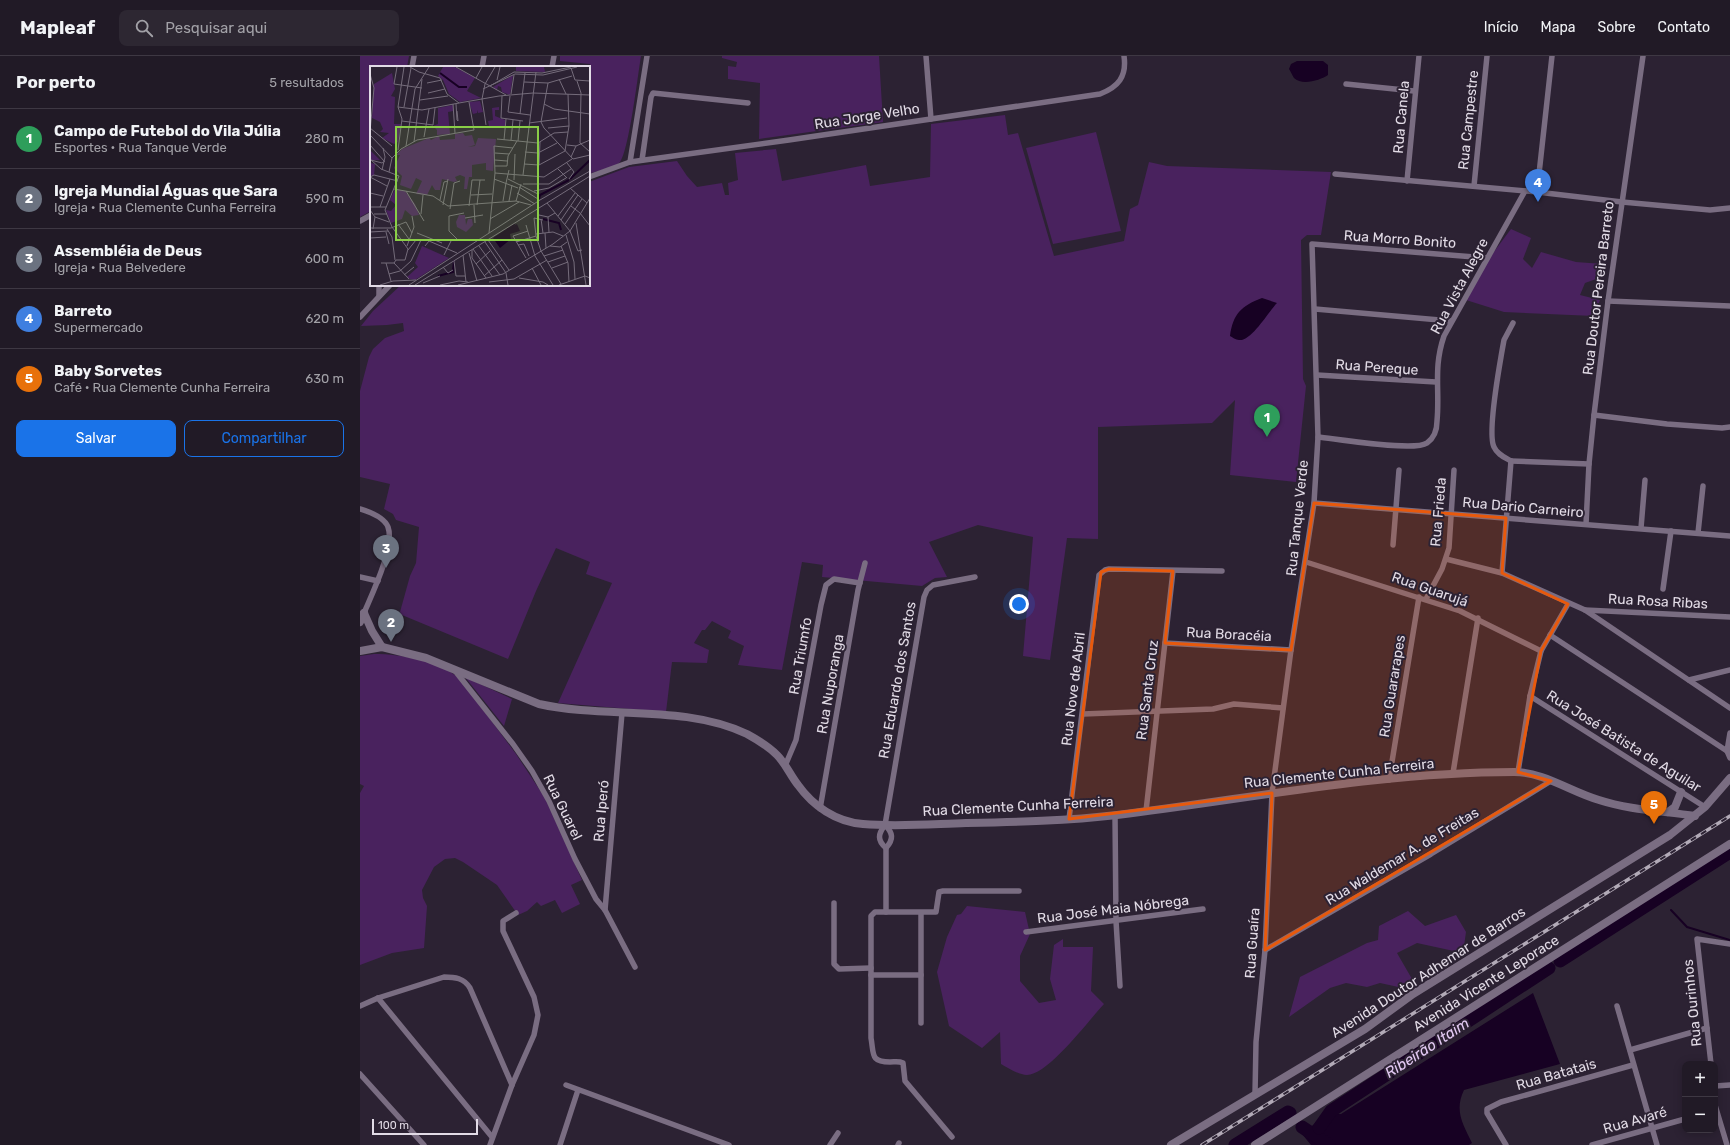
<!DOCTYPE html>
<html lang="pt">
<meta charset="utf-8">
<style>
:root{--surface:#211a26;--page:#2d2732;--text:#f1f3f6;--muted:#a2a1a7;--line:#3e3843;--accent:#1a73e8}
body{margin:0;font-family:Rubik,sans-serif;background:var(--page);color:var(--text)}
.controls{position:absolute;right:12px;bottom:12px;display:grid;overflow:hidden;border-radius:8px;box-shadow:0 2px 10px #0003}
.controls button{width:36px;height:36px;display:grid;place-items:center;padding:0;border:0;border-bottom:1px solid var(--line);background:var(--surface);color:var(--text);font:20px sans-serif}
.scale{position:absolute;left:12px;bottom:10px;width:106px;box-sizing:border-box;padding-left:4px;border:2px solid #e2dbe6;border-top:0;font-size:11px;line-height:14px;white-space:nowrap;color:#e2dbe6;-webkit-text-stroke:3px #2c2233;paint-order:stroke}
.you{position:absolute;left:659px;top:548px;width:14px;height:14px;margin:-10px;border:3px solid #fff;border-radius:50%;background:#1a73e8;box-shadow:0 0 0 6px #1a73e833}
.badge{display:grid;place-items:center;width:26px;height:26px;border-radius:50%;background:var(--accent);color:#fff;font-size:13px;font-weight:700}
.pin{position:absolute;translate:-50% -33px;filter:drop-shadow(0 1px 2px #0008)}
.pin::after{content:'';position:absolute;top:21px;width:14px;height:12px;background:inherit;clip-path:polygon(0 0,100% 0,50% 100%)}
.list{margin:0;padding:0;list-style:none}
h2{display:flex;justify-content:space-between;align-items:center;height:52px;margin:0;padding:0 16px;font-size:17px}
h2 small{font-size:13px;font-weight:400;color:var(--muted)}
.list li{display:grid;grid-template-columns:26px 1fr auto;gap:12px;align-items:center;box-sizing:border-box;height:60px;padding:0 16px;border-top:1px solid var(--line)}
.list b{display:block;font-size:15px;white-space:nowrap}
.list p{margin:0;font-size:13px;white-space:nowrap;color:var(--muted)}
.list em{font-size:13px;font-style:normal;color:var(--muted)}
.actions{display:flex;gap:8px;padding:12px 16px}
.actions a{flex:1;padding:9px 0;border:1px solid var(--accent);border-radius:8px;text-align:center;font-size:14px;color:var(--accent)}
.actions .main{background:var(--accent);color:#fff}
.icon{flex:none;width:22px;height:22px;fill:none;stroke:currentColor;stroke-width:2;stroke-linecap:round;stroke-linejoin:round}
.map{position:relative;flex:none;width:1370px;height:1089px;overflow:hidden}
header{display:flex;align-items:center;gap:24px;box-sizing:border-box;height:56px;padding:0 20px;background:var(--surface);border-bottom:1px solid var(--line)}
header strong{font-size:19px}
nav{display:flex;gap:22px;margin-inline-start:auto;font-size:14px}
.search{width:280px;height:36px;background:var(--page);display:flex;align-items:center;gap:10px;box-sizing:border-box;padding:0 14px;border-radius:8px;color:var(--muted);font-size:15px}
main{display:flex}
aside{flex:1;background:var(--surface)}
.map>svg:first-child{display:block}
.green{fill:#49225e}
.water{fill:#170123}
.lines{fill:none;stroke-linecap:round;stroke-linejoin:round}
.stream{stroke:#170123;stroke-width:2}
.river{stroke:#170123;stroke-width:13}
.street{stroke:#7a6d82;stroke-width:5.5}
.secondary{stroke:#7a6d82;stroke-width:8}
.rail-casing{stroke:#b2aab7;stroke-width:3.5}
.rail{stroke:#2c2233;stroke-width:2;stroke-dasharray:6;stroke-linecap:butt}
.marked{fill:#e8590c;fill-opacity:0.2;stroke:#e8590c;stroke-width:3;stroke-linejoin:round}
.labels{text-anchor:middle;stroke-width:4;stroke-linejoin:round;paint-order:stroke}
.street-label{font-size:14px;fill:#e2dbe6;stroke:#2c2233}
.water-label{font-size:15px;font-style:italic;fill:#e3caf3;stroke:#2c2233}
.inset-river{fill:none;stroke:#170123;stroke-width:2}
.inset-road{fill:none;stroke:#756c7b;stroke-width:1}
.view{fill:#8ace47;fill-opacity:0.15;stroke:#8ace47;stroke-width:2}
.inset-edge{fill:none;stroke:#e2dbe6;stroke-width:2}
</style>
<header>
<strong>Mapleaf</strong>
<div class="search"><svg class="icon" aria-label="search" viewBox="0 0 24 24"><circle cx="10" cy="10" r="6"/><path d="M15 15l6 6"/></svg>Pesquisar aqui</div>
<nav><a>Início</a><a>Mapa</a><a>Sobre</a><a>Contato</a></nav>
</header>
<main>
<aside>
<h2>Por perto<small>5 resultados</small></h2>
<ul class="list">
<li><span class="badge" style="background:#2e9e5b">1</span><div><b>Campo de Futebol do Vila Júlia</b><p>Esportes · Rua Tanque Verde</p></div><em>280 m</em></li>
<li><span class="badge" style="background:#6b7280">2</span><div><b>Igreja Mundial Águas que Sara</b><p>Igreja · Rua Clemente Cunha Ferreira</p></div><em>590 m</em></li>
<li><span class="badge" style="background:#6b7280">3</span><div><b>Assembléia de Deus</b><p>Igreja · Rua Belvedere</p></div><em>600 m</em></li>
<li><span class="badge" style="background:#3f7fe0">4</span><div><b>Barreto</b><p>Supermercado</p></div><em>620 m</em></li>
<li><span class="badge" style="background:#e8710a">5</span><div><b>Baby Sorvetes</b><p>Café · Rua Clemente Cunha Ferreira</p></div><em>630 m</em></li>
</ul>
<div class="actions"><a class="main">Salvar</a><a>Compartilhar</a></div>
</aside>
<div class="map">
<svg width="1370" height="1089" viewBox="0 0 1370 1089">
<rect width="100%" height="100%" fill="#2c2233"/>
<g class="green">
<polygon points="0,0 49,0 47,11 11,11 11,155 0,161"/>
<path d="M200 0H281C278 18 269 95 260 106 256 111 236 115 229 118L230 8 200 5Z"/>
<polygon points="362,0 519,0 523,66 399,83 400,27 368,23 368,10 376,11 377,6 362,2"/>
<polygon points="645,59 648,79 658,77 694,200 764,185 770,153 778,149 789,106 807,110 971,116 961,179 947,179 941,184 943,323 946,330 936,426 870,419 875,344 852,367 738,371 738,483 707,482 690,604 663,600 673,481 618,469 569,486 587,521 575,522 562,530 462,521 463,509 442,506 422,614 378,609 384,590 368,582 371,575 352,565 345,574 342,574 334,587 349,594 347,607 312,606 306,656 198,647 252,527 226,518 230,506 196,492 176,535 148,603 42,559 40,556 50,520 56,507 59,471 36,464 33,458 24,453 30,428 0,421 0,335 9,301 13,293 25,282 44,275 43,267 27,269 1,270 13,255 41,229 229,229 229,126 269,111 317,105 327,120 337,131 362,127 365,139 369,139 368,127 378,124 375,97 416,93 422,125 506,109 510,130 570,121 571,68"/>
<polygon points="736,76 761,175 693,188 666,92"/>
<polygon points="1151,173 1171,182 1163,203 1172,212 1181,196 1216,206 1243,208 1239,222 1225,227 1220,239 1240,244 1234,260 1144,256 1106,244 1127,205"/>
<path d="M14 598C42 598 81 605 101 624L156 698 185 742 222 824 211 829 220 848 202 857 195 844 181 850 177 846 167 855 158 859 137 829 103 806 95 802 85 803 74 811 62 834 63 842 67 850 64 892 32 897 0 909V737L4 730 0 728V600Z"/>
<polygon points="105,621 152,643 144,670"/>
<path d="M607 850 665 856 670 878 660 900V925L679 947 696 944 690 923 694 889 703 883V891H733L731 935 744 948C729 964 688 1019 667 1019 659 1019 648 1012 641 1008L640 976 622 992 589 970 577 916 587 881 597 859 601 858Z"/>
<polygon points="1048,855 1065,870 1096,859 1106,876 1103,897 1057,887 1037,897 1052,923 1043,932 1020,927 1007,931 986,927 970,932 929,961 940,921 1007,887 1018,884 1019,870"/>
</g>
<g class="water">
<path d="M937 5H963L968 9V19C961 24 942 30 934 22 932 19 931 16 929 13L931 8Z"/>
<path d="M902 242 917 247C909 255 891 286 879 284 876 284 872 281 870 280 873 258 881 250 902 242Z"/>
<path d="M1173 937 1200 1008 1104 1034C1094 1055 1103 1068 1112 1087L1109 1089H951L942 1078 968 1057 981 1058Z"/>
</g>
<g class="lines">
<polyline class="stream" points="1311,854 1327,871 1370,884"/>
<g class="river">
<polyline points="1200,905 1370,796"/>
<polyline points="942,1071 969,1089"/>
<polyline points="959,1072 971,1055 1189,912"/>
<polyline points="875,1089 928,1056 930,1057"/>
</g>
<g class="street">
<polyline points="566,0 571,63"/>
<polyline points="52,11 54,0"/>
<polyline points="122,11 124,0"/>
<polyline points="192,11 194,0"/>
<polyline points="986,28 1054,35"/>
<polyline points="282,104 291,41 293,37 388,47"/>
<polyline points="270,106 287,0"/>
<polyline points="975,118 1177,136 1262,146 1350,154 1370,152"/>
<path d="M229 121 270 106 429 84 740 38C758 31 767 21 764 0"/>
<polyline points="1047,125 1059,0"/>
<polyline points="1114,130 1127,0"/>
<polyline points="1177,136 1192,0"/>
<polyline points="0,165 11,159"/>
<polyline points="19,240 19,229"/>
<polyline points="1248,245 1370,250"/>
<polyline points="955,253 1091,265"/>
<polyline points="0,261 30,229"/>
<polyline points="957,319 1076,326"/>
<polyline points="1234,359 1307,368 1362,372 1370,371"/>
<path d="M958 381C977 383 1054 396 1067 387 1074 382 1077 373 1077 365 1080 334 1073 312 1084 280L1165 135"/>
<path d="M1151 405C1144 401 1137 398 1134 391 1127 377 1139 313 1142 295L1144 284 1153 267"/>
<polyline points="1151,405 1229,408"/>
<polyline points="954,447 1370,480"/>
<path d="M0 453C10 456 24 461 28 471 35 491 12 538 4 557"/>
<polyline points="1226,468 1229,408 1234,359 1248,245 1283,0"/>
<polyline points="1281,472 1285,424"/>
<polyline points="1338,477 1343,430"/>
<polyline points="1033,489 1039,414"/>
<polyline points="1086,503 1142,517 1225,554 1370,652"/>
<polyline points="946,506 1100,555 1181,595"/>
<polyline points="1142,517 1151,405"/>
<polyline points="0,521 18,525"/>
<polyline points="1303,533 1311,475"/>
<polyline points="1066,543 1082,513 1089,492 1094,414"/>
<polyline points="1225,554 1370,561"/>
<polyline points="1190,579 1367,695"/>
<polyline points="805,587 931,594"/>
<polyline points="96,616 153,688 172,715 189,745 215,803 236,843 245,854 275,911"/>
<polyline points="1329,624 1370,614"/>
<polyline points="1170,640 1345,751"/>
<polyline points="723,658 853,653 874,648 923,652"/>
<polyline points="1370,677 1367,695 1370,702"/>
<polyline points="425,710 436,684 461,549 466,529 474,523 500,527"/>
<polyline points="1158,716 1170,640 1181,595 1208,548"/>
<polyline points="1093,717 1118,562"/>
<polyline points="1029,724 1059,541"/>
<polyline points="460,753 498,534 505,507"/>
<polyline points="786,755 813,515"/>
<polyline points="755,759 756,865 760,930"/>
<polyline points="709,763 739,519 745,514 749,513 862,515"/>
<path d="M525 769C533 777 534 783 526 792V856"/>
<path d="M526 792C517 784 518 778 525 769L564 541 567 534 573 529 615 521"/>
<polyline points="474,847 474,908 479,913 511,912"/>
<polyline points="245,854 262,657"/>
<polyline points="666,876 843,853"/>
<polyline points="905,894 1071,798 1191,725"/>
<polyline points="511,919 561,919"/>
<polyline points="18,942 132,1081"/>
<path d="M0 950 18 942 84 921C95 921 104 922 110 932L152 1029"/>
<polyline points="1257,950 1297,1089"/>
<polyline points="561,967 561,857"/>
<polyline points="1270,994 1347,972"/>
<polyline points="1351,1008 1337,883 1370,888"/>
<polyline points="0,1018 64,1089"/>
<polyline points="206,1029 369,1089"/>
<polyline points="1355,1030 1370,1029"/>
<polyline points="895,1038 896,986 905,894 912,737 931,594 954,447 958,381 952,188 1127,202"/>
<polyline points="1355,1049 1367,1089"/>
<path d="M592 1081 545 1025 543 1007C539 1005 535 1006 530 1006 510 1006 514 998 511 982V860L515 856H576L579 836 583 835H659"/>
<polyline points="130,1089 152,1029 174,979 178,959 174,941 143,875 143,865 156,857"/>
<polyline points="200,1089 218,1034"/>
<polyline points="470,1089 478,1077"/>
<polyline points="538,1089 539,1087"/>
<polyline points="1146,1089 1127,1057 1127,1053 1141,1046 1273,1009"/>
<polyline points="1232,1089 1325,1063"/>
</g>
<g class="secondary">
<polyline points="4,557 12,575 22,591"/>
<polyline points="0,566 4,557"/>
<path d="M0 595 22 591 66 602 179 648C246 663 324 648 387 678 398 684 409 691 417 699 426 708 430 719 438 729 453 750 476 766 503 768 537 771 572 768 606 767 656 766 707 765 757 759 889 743 1021 716 1154 716 1184 716 1211 736 1239 744 1270 754 1303 755 1335 760"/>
<polyline points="1308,756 1315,751 1321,736"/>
<polyline points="811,1089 1005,973 1053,938 1310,779 1345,751 1370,722"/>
<polyline points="895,1089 1370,788"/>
</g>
<defs>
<polyline id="rail" points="842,1089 1370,760"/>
</defs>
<use href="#rail" class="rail-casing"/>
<use href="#rail" class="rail"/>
</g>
<path class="marked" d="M954 447 1146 462 1142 517 1208 548 1181 595 1158 716 1191 725 905 894 912 737 709 763 741 516 749 513 813 515 805 587 931 594Z"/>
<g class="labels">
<g class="street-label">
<text transform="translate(507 60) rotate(-9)" y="5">Rua Jorge Velho</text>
<text transform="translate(1041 61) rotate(-85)" y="5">Rua Canela</text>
<text transform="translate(1108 64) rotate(-84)" y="5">Rua Campestre</text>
<text transform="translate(1040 183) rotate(4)" y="5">Rua Morro Bonito</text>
<text transform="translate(1099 230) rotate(-62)" y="5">Rua Vista Alegre</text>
<text transform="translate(1238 232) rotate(-83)" y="5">Rua Doutor Pereira Barreto</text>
<text transform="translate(1017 311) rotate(4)" y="5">Rua Pereque</text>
<text transform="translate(1163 451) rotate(5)" y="5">Rua Dario Carneiro</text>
<text transform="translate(1078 456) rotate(-85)" y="5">Rua Frieda</text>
<text transform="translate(937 462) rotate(-84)" y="5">Rua Tanque Verde</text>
<text transform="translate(1070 533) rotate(19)" y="5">Rua Guarujá</text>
<text transform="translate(1298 545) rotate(3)" y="5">Rua Rosa Ribas</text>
<text transform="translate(869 578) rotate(3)" y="5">Rua Boracéia</text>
<text transform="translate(440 600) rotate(-80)" y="5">Rua Triumfo</text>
<text transform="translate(537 624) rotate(-80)" y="5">Rua Eduardo dos Santos</text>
<text transform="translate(470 628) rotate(-80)" y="5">Rua Nuporanga</text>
<text transform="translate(1032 630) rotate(-81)" y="5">Rua Guararapes</text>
<text transform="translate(713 633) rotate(-83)" y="5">Rua Nove de Abril</text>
<text transform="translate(787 634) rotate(-83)" y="5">Rua Santa Cruz</text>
<text transform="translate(1264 685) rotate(32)" y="5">Rua José Batista de Aguilar</text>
<text transform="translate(979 717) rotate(-6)" y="5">Rua Clemente Cunha Ferreira</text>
<text transform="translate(658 750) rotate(-3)" y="5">Rua Clemente Cunha Ferreira</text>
<text transform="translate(203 751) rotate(64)" y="5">Rua Guarel</text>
<text transform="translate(241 755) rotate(-85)" y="5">Rua Iperó</text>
<text transform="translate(1042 800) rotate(-31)" y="5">Rua Waldemar A. de Freitas</text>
<text transform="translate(753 853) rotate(-7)" y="5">Rua José Maia Nóbrega</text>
<text transform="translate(892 887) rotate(-86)" y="5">Rua Guaíra</text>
<text transform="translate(1068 916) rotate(-33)" y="5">Avenida Doutor Adhemar de Barros</text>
<text transform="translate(1126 927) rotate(-32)" y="5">Avenida Vicente Leporace</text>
<text transform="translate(1332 947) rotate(-96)" y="5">Rua Ourinhos</text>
<text transform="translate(1196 1018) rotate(-16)" y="5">Rua Batatais</text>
<text transform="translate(1275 1064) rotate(-16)" y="5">Rua Avaré</text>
</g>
<g class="water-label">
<text transform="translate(1067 992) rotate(-33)" y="5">Ribeirão Itaim</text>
</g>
</g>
<g transform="translate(10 10)">
<rect width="220" height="220" fill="#2c2233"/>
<path d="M73 1H85L105 12 97 25 111 32 90 36 79 28 73 14 68 10ZM146 1H174L175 6 146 5ZM22 7 25 23 21 30 25 31 24 58H31L28 76 24 78 12 72 19 67 10 66 13 63 10 56 2 52 4 18ZM143 9 140 29 132 26 131 21 128 20 127 24 123 21ZM110 35 113 46 108 47V44L107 47 103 48 99 36ZM83 39V45L78 46 80 68 67 69V64L63 60 68 58V42ZM129 41V44H125V50L135 54V60H119L118 55 123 54 122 42ZM93 67 95 70 102 69 105 79 98 81 105 80 108 72 126 73 123 105 116 104V97L102 99V111H99L97 123H94L95 111 90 109 85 111 87 115 84 116 72 113 70 124H65L62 119 57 129 46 128 52 115 46 112 41 123 30 119 32 110 24 102 30 89H26L32 83 59 72 61 74 69 70 70 74 85 73V68ZM0 84 10 94H0L1 97 5 98 4 109 0 110ZM25 123 35 125 45 138 49 149 42 150 35 144 32 153 21 157 16 144 21 145 26 139 20 134ZM89 149H95L96 159 98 153H102L103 159 96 166 87 161 86 156ZM52 180 79 192 45 214 40 213 37 211 48 201 45 197Z" fill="#49225e"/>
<path d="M147 158 150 165 140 168 141 173 130 182 123 172Z" fill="#170123"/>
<path class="inset-river" d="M70 7 89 21H97M200 113 220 94M169 133 170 129 199 114M173 153 189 157 191 164M125 172 145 158M68 210 83 206 84 194"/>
<path class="inset-road" d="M27 1 24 18 52 22M40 1 49 6 70 12 77 28 89 37 129 30 163 27 220 29M86 1 136 29M201 2 205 14 220 15M0 8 4 22 0 66M106 12 112 1M189 13 196 28M127 14 130 1M207 15 211 27 210 77 220 86M154 16 178 17 202 10M57 17 72 14M178 17 171 56 174 62 203 93 220 89M120 20 144 6 172 7 201 1M113 23 145 8 173 9 207 1M58 27 75 23M141 28 144 9M132 30 131 52 153 55M140 30 138 46 160 49M50 34 78 30M83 38 85 67M86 38 87 54 88 55 87 45M174 38 184 43 220 48M28 41 52 44 89 37M34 41 41 2M150 48 155 7M32 55 63 59 65 42M159 57 197 52M116 59 112 33 115 18 125 1M0 62 22 80M178 62 199 60M0 69 22 92M54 71 59 43M127 73 168 77 184 67 198 66M134 74 136 53M141 74 143 54M148 75 150 55M44 76 52 13M0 79 14 95M197 79 206 80 220 74M36 80 45 23 59 1M28 84 32 53 28 41 34 1M155 86 168 87 187 77M125 87 139 88M201 91 206 80M125 94 137 95M15 95 12 97 1 94 11 103 29 110 15 144M197 97 204 106 199 113M154 98 169 99 195 85 199 60 198 28M169 99 170 76M125 100H137L138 90 147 75M188 103 197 112M12 104 15 91 13 82M19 106 22 92 31 83 47 74 104 64 99 36M125 107 174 111 202 93M153 109 166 6M0 111 4 109 28 115M0 111 17 120M124 113 148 122M138 113 168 128V135M144 114 145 88M136 117 139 104M153 118H179L201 103M149 121 168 133M200 122 217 137M24 123 63 130 78 140 146 135 161 139M36 125 54 155M164 125 179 122 196 112M0 127 13 130M147 127 165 138M101 129 122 128M70 134 74 116 78 115M133 135 136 117M139 135 142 119M146 135 151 118M73 139 78 113M104 139 105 157M107 139 110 114M99 140 102 114H115M201 140 210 147 220 160M0 141H16M10 141 20 113M80 143 84 117 90 115M0 144 5 151 3 163M15 144 22 161 38 183 35 194H26L24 197 39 213M4 148H17M51 148 53 129M169 149 178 151 185 147M188 150 205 127M5 151 19 156M178 151 179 166M95 152 113 149M120 153 149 136M171 153 173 167M173 154 164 152 166 170 171 185 191 218M191 154 208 129M206 157 216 219M28 158 39 173M195 158 212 133M156 159 165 190 183 219M0 162H21L36 156 42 167M17 163 22 171 25 194M200 165 208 185 212 184M200 165 177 137 220 110M0 166 18 165M16 166 19 178M47 167 72 177M119 167 125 107 124 80 143 82M175 167 176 182M166 168 183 166 193 170M196 169 204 196 205 213M0 172 16 171M87 173 79 165V150L94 147M118 174 139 204M115 176 136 207 138 219M146 176 166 170M148 179 154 178 159 190M37 180 44 161 42 150M55 180 59 175 87 187M109 180 130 209M180 180 190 181 197 176M191 180 198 197 199 216M103 183 122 210M38 184 46 174M102 184V192L116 212M99 187 107 215M74 189 82 173M93 189 96 216M174 190 193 184M156 192 143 170 158 165M84 195 86 210H95M178 196 195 190M11 197H24M16 197 21 215M106 198 120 185M73 201 78 207 83 204M162 202 171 219M182 202 198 196M19 208 30 205 41 195 51 174M34 209 44 201M114 210 132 194M149 212 173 216 178 219M119 216 144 213 177 194M53 217 70 210M10 219 23 215 46 214M39 219 170 134 220 105M45 219 177 137M70 219 89 215 98 216M88 219 133 208 183 178 200 165 220 132M189 219 215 210 220 212"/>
<path class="view" d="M26 61H168V174H26Z"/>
<rect width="220" height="220" class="inset-edge"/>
</g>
</svg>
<div class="controls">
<button>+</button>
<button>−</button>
</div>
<div class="scale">100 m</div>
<div class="you"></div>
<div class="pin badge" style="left:907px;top:381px;background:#2e9e5b">1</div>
<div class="pin badge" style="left:31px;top:586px;background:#6b7280">2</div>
<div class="pin badge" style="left:26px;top:512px;background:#6b7280">3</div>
<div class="pin badge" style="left:1178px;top:146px;background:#3f7fe0">4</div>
<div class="pin badge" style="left:1294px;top:768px;background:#e8710a">5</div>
</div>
</main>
